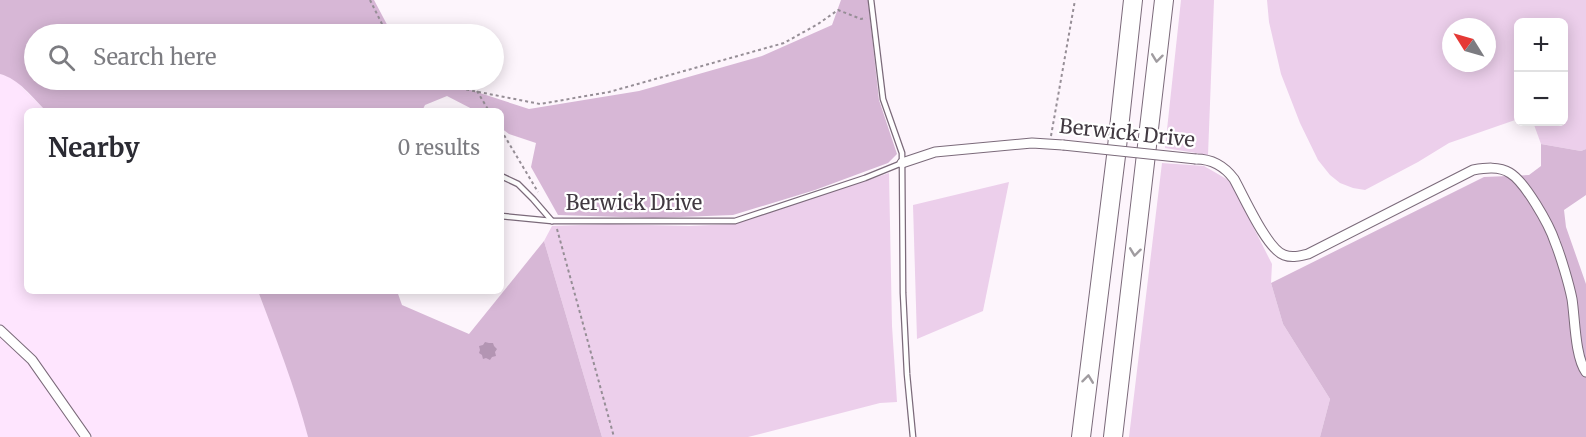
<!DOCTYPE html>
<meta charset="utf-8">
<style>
:root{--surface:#fff;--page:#f2f2f3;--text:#2b2b33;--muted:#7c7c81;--line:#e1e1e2}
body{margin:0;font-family:Merriweather,serif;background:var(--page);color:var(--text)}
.controls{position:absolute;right:18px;top:18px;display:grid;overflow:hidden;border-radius:9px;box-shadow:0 3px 15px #0003}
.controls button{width:54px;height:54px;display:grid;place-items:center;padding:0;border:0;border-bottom:2px solid var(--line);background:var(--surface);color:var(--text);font:30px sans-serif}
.compass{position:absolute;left:1442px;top:18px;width:54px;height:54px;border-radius:50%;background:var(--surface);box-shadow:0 3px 15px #0003;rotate:307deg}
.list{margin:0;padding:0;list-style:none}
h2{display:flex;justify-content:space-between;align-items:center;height:78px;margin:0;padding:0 24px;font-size:26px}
h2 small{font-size:20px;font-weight:400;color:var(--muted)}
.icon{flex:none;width:33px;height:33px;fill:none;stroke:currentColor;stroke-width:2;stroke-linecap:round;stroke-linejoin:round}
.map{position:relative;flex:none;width:1586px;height:437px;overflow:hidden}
.search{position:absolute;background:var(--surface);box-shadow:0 3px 15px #0003;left:24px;top:24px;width:480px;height:66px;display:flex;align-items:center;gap:15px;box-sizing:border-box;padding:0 21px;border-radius:33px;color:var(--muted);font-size:22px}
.panel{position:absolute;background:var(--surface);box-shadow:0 3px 15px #0003;left:24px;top:108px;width:480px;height:186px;border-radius:9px}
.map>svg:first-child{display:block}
.built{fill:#fee5fe}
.green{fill:#eccfeb;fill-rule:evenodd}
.forest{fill:#d7b7d6}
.water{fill:#b395b3}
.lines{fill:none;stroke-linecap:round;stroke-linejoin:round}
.lane-casing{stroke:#7b6a7a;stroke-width:7}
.street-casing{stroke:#7b6a7a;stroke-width:11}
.highway-casing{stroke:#7b6a7a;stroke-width:20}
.path{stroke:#968e96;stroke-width:2;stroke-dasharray:3 3;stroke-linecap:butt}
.lane{stroke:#fff;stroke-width:4.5}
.street{stroke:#fff;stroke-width:9}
.highway{stroke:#fff;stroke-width:18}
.street-bridge-casing{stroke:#7b6a7a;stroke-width:11;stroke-linecap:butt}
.street-bridge{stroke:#fff;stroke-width:9}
.oneway{stroke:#a09ca0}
.labels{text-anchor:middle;stroke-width:4.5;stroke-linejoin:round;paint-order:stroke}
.street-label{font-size:20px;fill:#413941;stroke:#fff}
</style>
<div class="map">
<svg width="1586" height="437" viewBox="0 0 1586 437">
<rect width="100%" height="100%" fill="#fdf5fc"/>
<polygon class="built" points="0,74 7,76 17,82 46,111 27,111 27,291 258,291 283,357 303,416 308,437 0,437"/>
<g class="green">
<polygon points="1181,0 1214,0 1208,155 1165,148"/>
<path d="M1267 0H1586V149L1581 151 1541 144 1533 122H1564V22H1518V119L1449 143 1418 162 1365 190 1353 188 1340 183 1330 175 1318 160 1300 123 1281 74 1269 22ZM1451 27H1487V63H1451Z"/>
<polygon points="1162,163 1204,166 1230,181 1272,264 1271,283 1283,324 1330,399 1320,437 1129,437"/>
<polygon points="889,173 892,326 897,402 880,403 748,437 602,437 544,241 552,226 608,224 689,226 733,224"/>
<polygon points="1009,182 983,311 917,339 913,205"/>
</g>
<g class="forest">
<path d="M0 0H374L392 34H34V80H442L446 82 529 109 639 91 762 56 832 25 841 0H868L879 100 897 154 888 163 815 190 733 215 653 218 558 215 531 167 536 143 509 134 501 128V111H476L447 96 425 105 422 111H46C32 97 19 79 0 74Z"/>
<polygon points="1541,144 1581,151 1586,149 1586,195 1564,210 1566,227 1586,284 1586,437 1320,437 1330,399 1283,324 1271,283 1484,177 1529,175 1541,166"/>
<path d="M544 241 602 437H308C295 387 276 339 258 291H397L402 305 469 334Z"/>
</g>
<polygon class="water" points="485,342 489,343 493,343 494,346 497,349 495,352 496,356 492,357 490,360 486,358 483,359 482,355 479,353 480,350 479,346 483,345"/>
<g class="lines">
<defs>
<g id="lane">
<polyline points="871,0 883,99 902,153 903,293 907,374 913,437"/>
<polyline points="501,176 518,184 533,199 552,221"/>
<polyline points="501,216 552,221 735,221 865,178 902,163"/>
</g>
<g id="street">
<path d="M1196 159C1212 159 1225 167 1234 179 1244 197 1267 249 1284 255 1292 258 1300 256 1308 254L1473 170C1485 168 1499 166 1510 173 1525 182 1549 224 1555 242 1561 257 1569 284 1572 299 1575 318 1575 357 1586 372"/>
<polyline points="902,163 935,152 1032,143 1063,145"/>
<polyline points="0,330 32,360 86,437"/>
</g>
<g id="highway">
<polyline points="1081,437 1116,156 1133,0"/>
<polyline points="1113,437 1164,0"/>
</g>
</defs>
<use href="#lane" class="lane-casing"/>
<use href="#street" class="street-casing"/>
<use href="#highway" class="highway-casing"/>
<g class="path">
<polyline points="370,0 387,34"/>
<polyline points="432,80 438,84 540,104 609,92 784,43 818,24 838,10 861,19 866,18"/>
<polyline points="477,91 489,111"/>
<polyline points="501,130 538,192"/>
<polyline points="1051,136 1075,0"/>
<polyline points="557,229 614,437"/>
</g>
<use href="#lane" class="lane"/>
<use href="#street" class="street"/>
<use href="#highway" class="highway"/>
<defs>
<polyline id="street-bridge" points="1063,145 1196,159"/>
</defs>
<use href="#street-bridge" class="street-bridge-casing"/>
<use href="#street-bridge" class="street-bridge"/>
</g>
<defs><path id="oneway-chevron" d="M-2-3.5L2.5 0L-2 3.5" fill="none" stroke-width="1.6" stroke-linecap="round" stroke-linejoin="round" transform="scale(1.5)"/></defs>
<g class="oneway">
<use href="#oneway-chevron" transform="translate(1157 58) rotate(97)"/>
<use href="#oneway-chevron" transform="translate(1135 252) rotate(97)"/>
<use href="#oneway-chevron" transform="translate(1088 379) rotate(-83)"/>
</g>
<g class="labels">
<g class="street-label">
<text transform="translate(1127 133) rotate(6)" y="7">Berwick Drive</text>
<text x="634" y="210">Berwick Drive</text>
</g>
</g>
</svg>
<div class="controls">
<button>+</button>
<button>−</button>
</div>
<svg class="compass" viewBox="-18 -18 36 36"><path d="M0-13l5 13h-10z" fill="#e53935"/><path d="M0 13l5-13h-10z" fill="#7c7c81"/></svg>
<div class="search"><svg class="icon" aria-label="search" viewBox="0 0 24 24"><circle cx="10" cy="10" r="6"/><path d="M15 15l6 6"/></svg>Search here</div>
<section class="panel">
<h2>Nearby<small>0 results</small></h2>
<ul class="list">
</ul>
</section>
</div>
